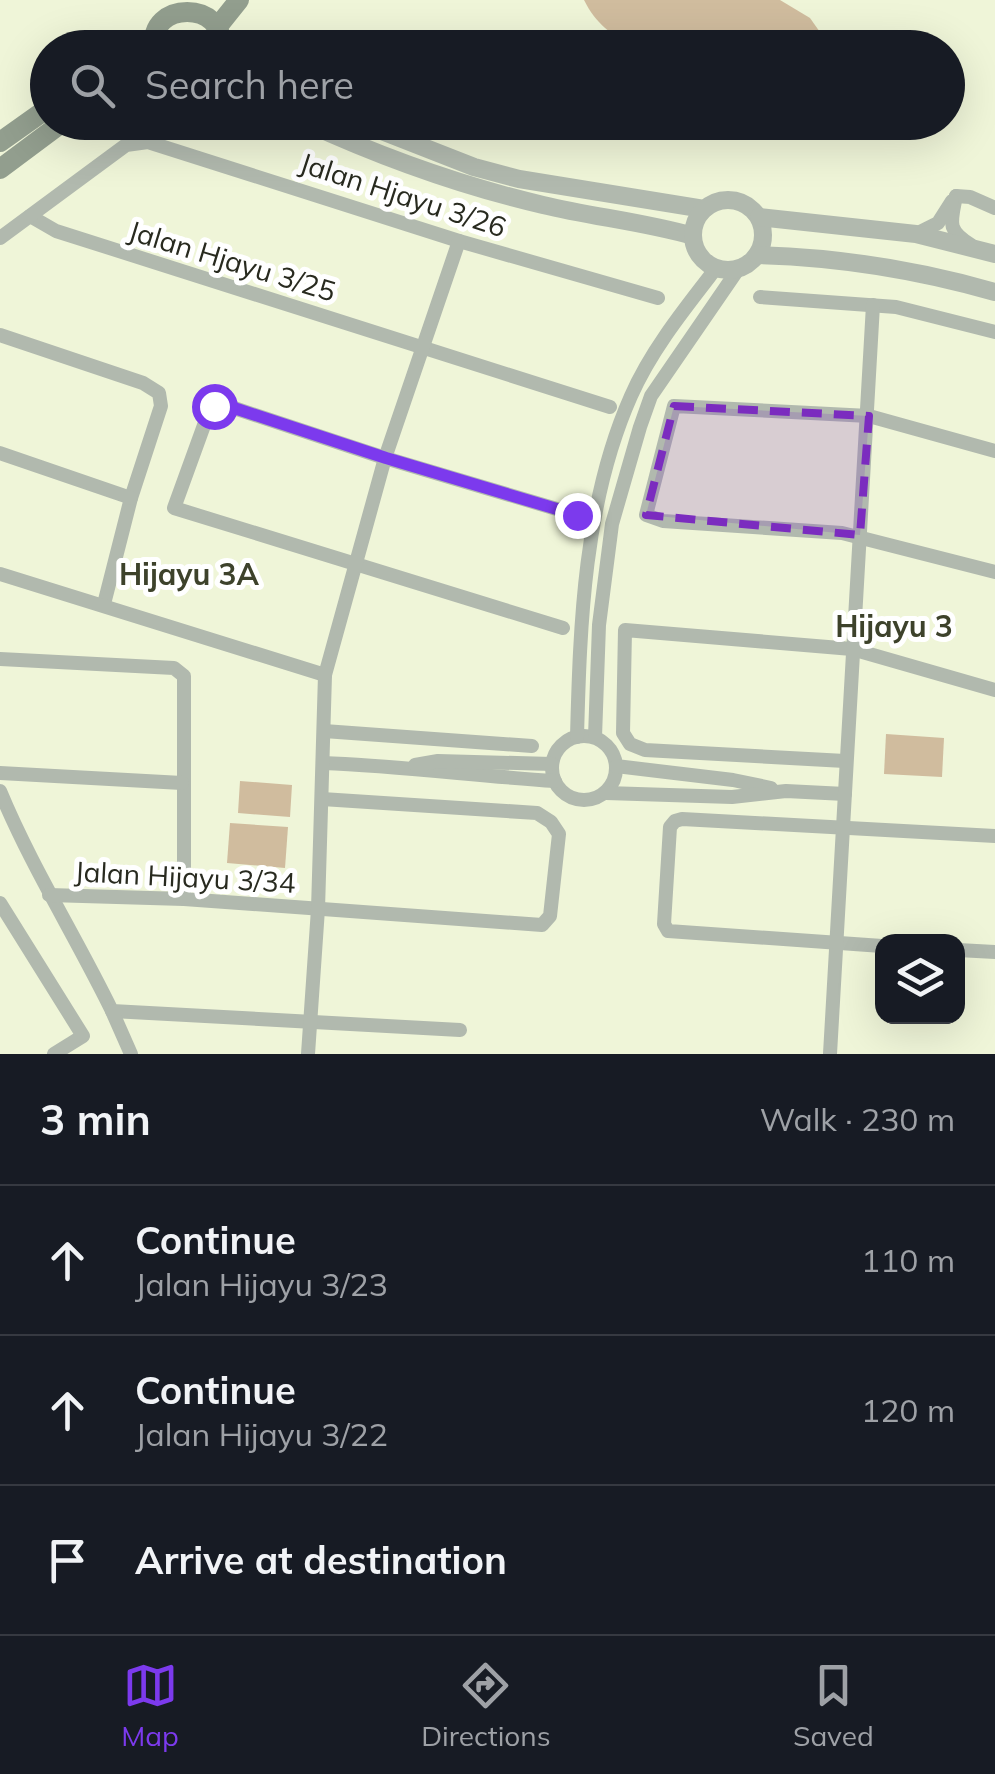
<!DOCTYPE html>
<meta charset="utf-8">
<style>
:root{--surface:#171b24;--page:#242831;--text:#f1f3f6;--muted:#9ea1a6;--line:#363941;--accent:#7c3aed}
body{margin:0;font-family:Mulish,sans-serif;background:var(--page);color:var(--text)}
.controls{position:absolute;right:30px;bottom:30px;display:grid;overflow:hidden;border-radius:20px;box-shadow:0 10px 40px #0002}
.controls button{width:90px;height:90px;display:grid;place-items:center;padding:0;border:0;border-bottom:2px solid var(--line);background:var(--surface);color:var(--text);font:50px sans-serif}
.stop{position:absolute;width:30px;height:30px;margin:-22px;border:8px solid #7c3aed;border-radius:50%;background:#fff}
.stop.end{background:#7c3aed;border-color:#fff;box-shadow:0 2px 10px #0008}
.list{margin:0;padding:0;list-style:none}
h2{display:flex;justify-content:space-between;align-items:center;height:130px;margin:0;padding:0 40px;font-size:42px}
h2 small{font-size:32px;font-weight:400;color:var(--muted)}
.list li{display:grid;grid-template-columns:65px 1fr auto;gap:30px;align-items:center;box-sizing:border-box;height:150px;padding:0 40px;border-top:2px solid var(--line)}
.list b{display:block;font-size:38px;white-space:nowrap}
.list p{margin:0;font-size:32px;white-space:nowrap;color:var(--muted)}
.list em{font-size:32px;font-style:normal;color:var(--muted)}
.icon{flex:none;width:55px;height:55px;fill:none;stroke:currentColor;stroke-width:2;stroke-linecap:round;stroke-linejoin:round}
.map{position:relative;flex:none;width:995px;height:1054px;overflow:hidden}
.search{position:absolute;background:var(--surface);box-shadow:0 10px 40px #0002;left:30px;right:30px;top:30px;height:110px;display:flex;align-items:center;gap:25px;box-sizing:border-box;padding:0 35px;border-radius:55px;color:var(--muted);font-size:38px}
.sheet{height:580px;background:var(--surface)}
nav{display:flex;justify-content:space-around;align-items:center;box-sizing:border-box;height:140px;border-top:2px solid var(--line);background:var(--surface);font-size:28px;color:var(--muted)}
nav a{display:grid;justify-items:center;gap:5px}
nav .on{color:var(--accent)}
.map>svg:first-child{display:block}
.green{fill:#d0bc9e}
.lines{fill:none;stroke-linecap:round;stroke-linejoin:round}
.minor{stroke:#b1b9ae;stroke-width:14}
.tertiary{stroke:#b1b9ae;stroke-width:18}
.secondary{stroke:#929e8e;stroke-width:20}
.route{stroke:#7c3aed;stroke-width:12}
.marked{fill:#7b2cbf;fill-opacity:0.2;stroke:#7b2cbf;stroke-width:8;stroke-dasharray:20 12;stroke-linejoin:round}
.labels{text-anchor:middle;stroke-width:10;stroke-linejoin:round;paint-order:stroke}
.street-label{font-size:28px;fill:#282a1f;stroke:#fff}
.neighbourhood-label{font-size:30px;font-weight:bold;fill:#3d422b;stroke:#fff}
</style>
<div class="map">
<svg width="995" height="1054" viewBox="0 0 995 1054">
<rect width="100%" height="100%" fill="#eff5d8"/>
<g class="green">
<path d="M584 0H780L810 18 822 35 825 47H633C611 34 596 24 584 0Z"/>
<polygon points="886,734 944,738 942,777 884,774"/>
<polygon points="240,781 292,785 290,817 238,813"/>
<polygon points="230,823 288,827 285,868 227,863"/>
</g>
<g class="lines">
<g class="minor">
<path d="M956 196C951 222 946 230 971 245"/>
<polyline points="956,196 970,197 995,208"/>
<polyline points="30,216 56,231 610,407"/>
<polyline points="916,234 938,223 952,201"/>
<polyline points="0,238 126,145 148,142 459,241 658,298"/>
<polyline points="760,297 896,307 995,332"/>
<polyline points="0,335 143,383 159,393 161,406 131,498 104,604"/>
<polyline points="995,451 869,416 674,406 646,515 663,521 842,533 995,572"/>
<polyline points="0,453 131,498"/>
<polyline points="0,574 325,675"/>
<polyline points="563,628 174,508 207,417 214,406 228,406 385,458 577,515"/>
<polyline points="0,659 174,668 184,676 184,899"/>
<polyline points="324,731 532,746"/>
<circle cx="584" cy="768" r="32"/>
<path d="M577 737C580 623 584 502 631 396 651 350 686 307 717 267"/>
<polyline points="595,737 599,625 612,524 640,427 651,396 739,268"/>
<polyline points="845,761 645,750 630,744 623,733 625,630 852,649 995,690"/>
<path d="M323 763C401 766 477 776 555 781"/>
<polyline points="415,765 438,761 552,764"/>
<polyline points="616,766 733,780 771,788"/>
<polyline points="0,773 182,783"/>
<path d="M0 791C32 868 76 937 112 1011L460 1030"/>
<polyline points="606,793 732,797 786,791 845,794"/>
<polyline points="49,895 184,899 542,925 550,916 559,834 551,822 537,813 322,799"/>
<polyline points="0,903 83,1036 54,1054"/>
<polyline points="882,946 668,931 664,924 670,827 675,821 682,819 995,836"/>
<polyline points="958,950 995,952"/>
<polyline points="112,1011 131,1054"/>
<polyline points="308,1054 318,909 325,675 385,458 459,241"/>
<polyline points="830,1054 873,305"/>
</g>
<g class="tertiary">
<path d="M305 122C381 157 462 186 543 205 593 217 644 222 693 236"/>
<polyline points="359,122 474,167 519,179 704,209"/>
<circle cx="728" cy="235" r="35"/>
<polyline points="759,217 916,234 995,254"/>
<path d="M757 255C837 257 918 270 995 292"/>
</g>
<g class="secondary">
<polyline points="219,25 239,0"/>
<path d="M155 48C146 0 228 0 220 48"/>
<polyline points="0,142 48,108"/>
<polyline points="0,169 63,122"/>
</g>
</g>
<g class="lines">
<polyline class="route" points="214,406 228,406 386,458 577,515"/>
</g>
<path class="marked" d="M674 406 869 416 860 535 646 515Z"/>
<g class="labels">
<g class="street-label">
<text transform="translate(403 195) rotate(18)" y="10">Jalan Hjayu 3/26</text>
<text transform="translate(232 261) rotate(17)" y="10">Jalan Hjayu 3/25</text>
<text transform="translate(185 877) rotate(3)" y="10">Jalan Hijayu 3/34</text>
</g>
<g class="neighbourhood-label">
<text x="189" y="585">Hijayu 3A</text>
<text x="894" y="637">Hijayu 3</text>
</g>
</g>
</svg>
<div class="controls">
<button><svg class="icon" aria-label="layers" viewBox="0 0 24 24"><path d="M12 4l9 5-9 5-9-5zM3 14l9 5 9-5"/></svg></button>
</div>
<div class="stop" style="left:214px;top:406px"></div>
<div class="stop end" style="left:577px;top:515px"></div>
<div class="search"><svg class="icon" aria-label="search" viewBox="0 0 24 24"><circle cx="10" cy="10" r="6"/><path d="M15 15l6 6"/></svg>Search here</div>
</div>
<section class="sheet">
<h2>3 min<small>Walk · 230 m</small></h2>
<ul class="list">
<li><svg class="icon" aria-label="ahead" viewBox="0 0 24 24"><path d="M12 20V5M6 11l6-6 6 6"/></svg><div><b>Continue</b><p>Jalan Hijayu 3/23</p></div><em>110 m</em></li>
<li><svg class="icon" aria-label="ahead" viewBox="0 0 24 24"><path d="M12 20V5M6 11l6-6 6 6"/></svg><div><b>Continue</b><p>Jalan Hijayu 3/22</p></div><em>120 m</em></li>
<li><svg class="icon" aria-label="arrive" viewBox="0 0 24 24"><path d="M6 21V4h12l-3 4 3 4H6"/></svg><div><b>Arrive at destination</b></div></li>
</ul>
</section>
<nav>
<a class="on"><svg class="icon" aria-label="map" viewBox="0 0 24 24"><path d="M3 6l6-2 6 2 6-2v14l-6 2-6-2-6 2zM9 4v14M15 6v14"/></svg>Map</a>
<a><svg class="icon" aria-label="directions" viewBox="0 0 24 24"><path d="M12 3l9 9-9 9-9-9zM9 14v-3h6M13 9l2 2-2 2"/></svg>Directions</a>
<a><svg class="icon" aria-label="saved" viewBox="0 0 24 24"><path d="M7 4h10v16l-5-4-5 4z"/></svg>Saved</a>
</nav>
